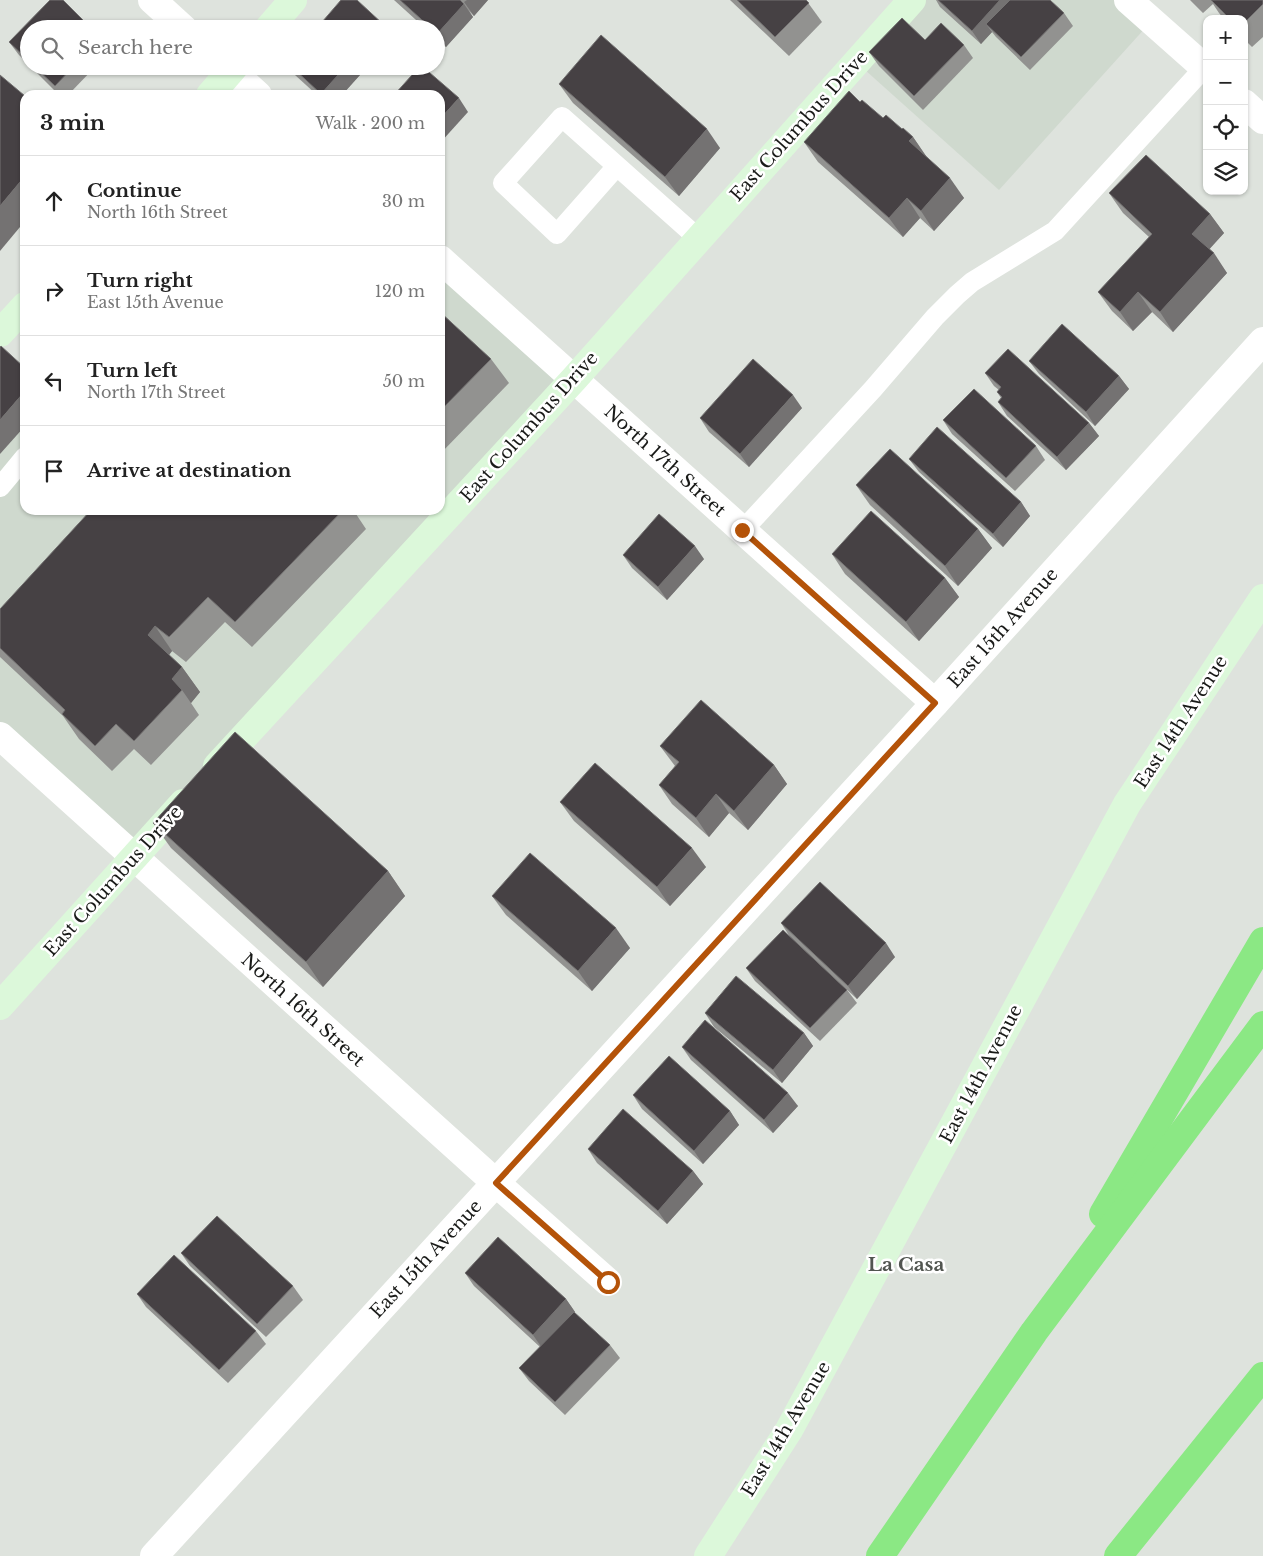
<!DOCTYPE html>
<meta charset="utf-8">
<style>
:root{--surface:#fff;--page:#f2f2f2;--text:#222;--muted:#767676;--line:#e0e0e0}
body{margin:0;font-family:"Libre Baskerville",serif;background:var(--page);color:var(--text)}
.controls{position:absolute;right:15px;top:15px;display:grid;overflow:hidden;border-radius:10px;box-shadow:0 1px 4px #0004}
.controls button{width:45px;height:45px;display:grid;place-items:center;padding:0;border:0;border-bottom:1px solid var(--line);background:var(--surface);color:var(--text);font:25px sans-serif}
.stop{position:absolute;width:15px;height:15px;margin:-11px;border:4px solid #b45309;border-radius:50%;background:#fff}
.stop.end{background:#b45309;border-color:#fff;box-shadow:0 1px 5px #0008}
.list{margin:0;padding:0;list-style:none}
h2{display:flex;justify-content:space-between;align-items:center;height:65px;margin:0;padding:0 20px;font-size:21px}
h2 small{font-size:16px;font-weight:400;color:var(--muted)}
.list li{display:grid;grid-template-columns:32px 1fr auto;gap:15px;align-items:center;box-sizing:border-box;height:90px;padding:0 20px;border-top:1px solid var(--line)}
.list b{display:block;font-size:19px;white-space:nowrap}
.list p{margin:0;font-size:16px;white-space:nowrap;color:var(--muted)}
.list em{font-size:16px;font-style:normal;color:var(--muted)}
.icon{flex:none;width:28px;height:28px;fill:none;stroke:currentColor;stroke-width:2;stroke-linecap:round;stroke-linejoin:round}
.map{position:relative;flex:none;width:1263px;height:1556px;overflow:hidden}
.search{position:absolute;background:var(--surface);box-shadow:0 1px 4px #0004;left:20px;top:20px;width:425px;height:55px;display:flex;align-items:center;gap:12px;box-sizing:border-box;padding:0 18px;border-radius:28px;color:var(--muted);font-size:19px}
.panel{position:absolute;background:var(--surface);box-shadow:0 1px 4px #0004;left:20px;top:90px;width:425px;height:425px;border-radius:15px}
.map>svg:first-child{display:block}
.built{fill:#cfd9ce}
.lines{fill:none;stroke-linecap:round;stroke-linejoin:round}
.service{stroke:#fff;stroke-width:20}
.minor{stroke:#fff;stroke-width:28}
.secondary{stroke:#dcf8da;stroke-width:28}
.motorway{stroke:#8be884;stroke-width:28}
.wall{fill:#929290}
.shaded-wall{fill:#747272}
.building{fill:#464144;stroke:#747272}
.route{stroke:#b45309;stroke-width:6}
.labels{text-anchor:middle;stroke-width:5;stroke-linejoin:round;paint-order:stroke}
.street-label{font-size:18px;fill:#191a18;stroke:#fff}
.neighbourhood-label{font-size:19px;font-weight:bold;fill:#515550;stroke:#fff}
</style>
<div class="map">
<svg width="1263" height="1556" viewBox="0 0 1263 1556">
<rect width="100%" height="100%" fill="#dee3dd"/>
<g class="built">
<polygon points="913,0 1118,0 1147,26 999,190 855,61"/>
<polygon points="440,270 562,380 136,853 0,730 0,387 25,359 25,510 440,510"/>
</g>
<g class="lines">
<g class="service">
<polyline points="617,166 557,234 503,183 562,117 699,239"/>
<polyline points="0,487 25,457"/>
<polyline points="743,530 873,389 935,317 957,295 972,282 1055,231 1204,68"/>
</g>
<g class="minor">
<polyline points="152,0 184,29"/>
<polyline points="1128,0 1207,70"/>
<polyline points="226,66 258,95"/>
<polyline points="1244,103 1263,120"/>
<polyline points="440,259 935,703"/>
<polyline points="0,736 496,1183 608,1282"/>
<polyline points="154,1556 935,703 1263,341"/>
</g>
<g class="secondary">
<polyline points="268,29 293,0"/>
<polyline points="210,95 235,66"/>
<polyline points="0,333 25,306"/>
<polyline points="217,766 574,379 912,0"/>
<polyline points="0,1006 183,803"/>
<polyline points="708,1556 789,1430 1127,804 1263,598"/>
</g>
<g class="motorway">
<polyline points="1103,1214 1263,941"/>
<polyline points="880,1556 1034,1332 1263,1025"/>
<polyline points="1118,1556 1263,1376"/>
</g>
</g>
<g class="wall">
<polygon points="394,0 488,0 474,16 469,11 473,17 446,47 436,38 436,29 426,29"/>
<polygon points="730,0 806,0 822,22 789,56"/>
<polygon points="936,0 1050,0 1064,13 1073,26 1030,70 996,37 992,32 981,44 940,7"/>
<polygon points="1190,0 1263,0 1263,37 1252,47 1244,39 1244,19 1224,19 1219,13 1213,4 1203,13"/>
<polygon points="29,29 29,65 19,55 9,42"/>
<polygon points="964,45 973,58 923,110 879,66 869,52"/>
<polygon points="30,66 96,66 68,95 59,95"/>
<polygon points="289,66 368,66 342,95 317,95 295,75"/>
<polygon points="559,84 720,148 679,196 573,103"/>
<polygon points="860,102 883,118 902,129 913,137 926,156 964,198 934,231 920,218 903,237 818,162 804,142"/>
<polygon points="1109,193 1210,214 1224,233 1209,249 1227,273 1173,332 1152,312 1133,331 1112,311 1098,292 1149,237 1123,213"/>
<polygon points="440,312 491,359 509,383 440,454"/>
<polygon points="1029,361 1119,376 1129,389 1095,426 1039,374"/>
<polygon points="985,373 1089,423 1099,436 1066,470 1007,416 998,402 1001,398 997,392 999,390 994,386"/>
<polygon points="802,408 749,467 709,432 700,418"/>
<polygon points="943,420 1036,446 1045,460 1015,491 952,434"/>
<polygon points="909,459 1021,502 1030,516 1003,547 919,472"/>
<polygon points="856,485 978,529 992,548 958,586 870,505"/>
<polygon points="91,510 355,510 354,511 366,529 252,647 225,622 186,662 172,651 169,655 182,667 200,692 191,703 199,715 151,765 134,749 112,771 79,739 63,716 0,657 0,609"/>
<polygon points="832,554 945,578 959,597 919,641 845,574"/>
<polygon points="623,555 704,559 667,600 632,568"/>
<polygon points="660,746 774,765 787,784 748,830 729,813 709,837 672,804 659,785 675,766"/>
<polygon points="560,802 706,867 670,906 574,821"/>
<polygon points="153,823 388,871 405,896 323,987 171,848"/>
<polygon points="492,896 630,948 592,991 506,915"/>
<polygon points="781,923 895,957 857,999 790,937"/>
<polygon points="746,968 847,990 857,1003 820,1041 755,981"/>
<polygon points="705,1013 804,1033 813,1046 782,1083 714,1027"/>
<polygon points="682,1047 798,1106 773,1133 691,1060"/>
<polygon points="633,1095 730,1111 739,1125 703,1164 642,1109"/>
<polygon points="588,1149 693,1171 703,1184 667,1224 597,1163"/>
<polygon points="181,1253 293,1286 303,1300 266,1337 190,1266"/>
<polygon points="465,1273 566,1299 575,1312 575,1313 610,1345 620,1358 565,1415 529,1381 519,1368 540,1347 474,1286"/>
<polygon points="137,1294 256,1331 266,1344 228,1383 146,1307"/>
</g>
<g class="shaded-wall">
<polygon points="467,0 488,0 474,16 464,2"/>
<polygon points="1000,0 1021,0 986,24 992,32 981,44 972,31"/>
<polygon points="464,4 473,17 446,47 437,34"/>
<polygon points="384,25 387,29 380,29"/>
<polygon points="346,66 368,66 342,95 322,95 321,94"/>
<polygon points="459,98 468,112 440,143 440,119"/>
<polygon points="707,129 720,148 679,196 665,177"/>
<polygon points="913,137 926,156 922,160 909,141"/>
<polygon points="25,176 25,221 0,251 0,206"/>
<polygon points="950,178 964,198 934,231 921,211"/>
<polygon points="907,198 920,218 903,237 889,218"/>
<polygon points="1210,214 1224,233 1206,253 1192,234"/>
<polygon points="1214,253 1227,273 1173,332 1160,312"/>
<polygon points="1138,292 1152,312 1133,331 1120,312"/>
<polygon points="1119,376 1129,389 1095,426 1086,412"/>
<polygon points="25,391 25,426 0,454 0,420"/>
<polygon points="793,395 802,408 749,467 740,454"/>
<polygon points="1089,423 1099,436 1066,470 1057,457"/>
<polygon points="1021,502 1030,516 1003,547 993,534"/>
<polygon points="978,529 992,548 958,586 945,566"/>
<polygon points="695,546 704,559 667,600 658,587"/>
<polygon points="945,578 959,597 919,641 906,622"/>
<polygon points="155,626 172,651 165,660 148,635"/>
<polygon points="182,667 200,692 191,703 182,690 172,679"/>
<polygon points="774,765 787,784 748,830 734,811"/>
<polygon points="716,794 729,813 709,837 696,818"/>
<polygon points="692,848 706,867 670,906 657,887"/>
<polygon points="388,871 405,896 323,987 306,962"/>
<polygon points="616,928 630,948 592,991 578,971"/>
<polygon points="886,943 895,957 857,999 848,986"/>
<polygon points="804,1033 813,1046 782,1083 773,1070"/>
<polygon points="788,1093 798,1106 773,1133 764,1120"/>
<polygon points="730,1111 739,1125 703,1164 694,1151"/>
<polygon points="693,1171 703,1184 667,1224 658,1211"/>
<polygon points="566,1299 575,1312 542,1348 533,1335"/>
</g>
<g class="building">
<polygon points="50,0 63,0 92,29 29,29 29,61 9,42"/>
<polygon points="341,0 357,0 384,25 380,29 316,29"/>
<polygon points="400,0 460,0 464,4 437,34 436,33 436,29 432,29"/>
<polygon points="737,0 806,0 809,3 775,37"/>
<polygon points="938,0 1000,0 972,31"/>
<polygon points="1010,0 1050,0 1064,13 1021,57 986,24"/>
<polygon points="1211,0 1263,0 1263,4 1244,23 1244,19 1230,19"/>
<polygon points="902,18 925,40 941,23 964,45 914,96 869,52"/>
<polygon points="601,35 707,129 665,177 559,84"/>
<polygon points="34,66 74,66 55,86"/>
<polygon points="291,66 346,66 321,94"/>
<polygon points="420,66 422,66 459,98 440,119 440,95 394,95"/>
<polygon points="0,75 25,96 25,176 0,206"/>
<polygon points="849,91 860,102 862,100 883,118 886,115 902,129 903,128 913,137 909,141 950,178 921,211 907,198 889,218 804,142"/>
<polygon points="1146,155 1210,214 1192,234 1214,253 1160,312 1138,292 1120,312 1098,292 1152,234 1109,193"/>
<polygon points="440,312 491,359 440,411"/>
<polygon points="1062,324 1119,376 1086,412 1029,361"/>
<polygon points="1,346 25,368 25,391 0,420 0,347"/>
<polygon points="1008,349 1089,423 1057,457 998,402 1002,397 997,392 1001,387 985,373"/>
<polygon points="753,359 793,395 740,454 700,418"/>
<polygon points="974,389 1036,446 1006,478 943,420"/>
<polygon points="937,427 1021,502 993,534 909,459"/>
<polygon points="890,449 978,529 945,566 856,485"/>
<polygon points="91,510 343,510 235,622 208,597 169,637 155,626 148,635 182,667 172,679 182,690 134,741 116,724 95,746 62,714 65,710 0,648 0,609"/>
<polygon points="871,511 945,578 906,622 832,554"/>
<polygon points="659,514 695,546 658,587 623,555"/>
<polygon points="701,700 774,765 734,811 716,794 696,818 659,785 679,762 660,746"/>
<polygon points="235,732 388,871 306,962 153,823"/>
<polygon points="595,763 692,848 657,887 560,802"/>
<polygon points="530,853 616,928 578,971 492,896"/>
<polygon points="820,882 886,943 848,986 781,923"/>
<polygon points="783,930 847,990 810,1028 746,968"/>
<polygon points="736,976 804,1033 773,1070 705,1013"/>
<polygon points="705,1020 788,1093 764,1120 682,1047"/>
<polygon points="669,1056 730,1111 694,1151 633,1095"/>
<polygon points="623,1109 693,1171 658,1211 588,1149"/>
<polygon points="217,1216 293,1286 257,1324 181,1253"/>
<polygon points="498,1237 566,1299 533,1335 465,1273"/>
<polygon points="174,1255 256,1331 219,1370 137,1294"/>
<polygon points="574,1312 610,1345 555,1402 519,1368"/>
</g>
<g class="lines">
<polyline class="route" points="608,1282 496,1183 935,703 742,530"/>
</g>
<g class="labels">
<g class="street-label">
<text transform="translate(799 126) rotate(-48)" y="6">East Columbus Drive</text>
<text transform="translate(529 427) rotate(-48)" y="6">East Columbus Drive</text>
<text transform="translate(665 461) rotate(42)" y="6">North 17th Street</text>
<text transform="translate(1003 628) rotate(-48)" y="6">East 15th Avenue</text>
<text transform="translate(1181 722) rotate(-57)" y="6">East 14th Avenue</text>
<text transform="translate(113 881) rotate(-48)" y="6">East Columbus Drive</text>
<text transform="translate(303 1010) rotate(42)" y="6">North 16th Street</text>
<text transform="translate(981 1074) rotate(-62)" y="6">East 14th Avenue</text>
<text transform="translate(426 1259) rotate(-47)" y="6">East 15th Avenue</text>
<text transform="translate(786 1429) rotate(-59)" y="6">East 14th Avenue</text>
</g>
<g class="neighbourhood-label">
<text x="906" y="1271">La Casa</text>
</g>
</g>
</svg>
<div class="controls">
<button>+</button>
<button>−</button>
<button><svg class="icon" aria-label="locate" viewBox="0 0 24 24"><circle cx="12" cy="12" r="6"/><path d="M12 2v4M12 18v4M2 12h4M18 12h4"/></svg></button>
<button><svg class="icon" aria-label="layers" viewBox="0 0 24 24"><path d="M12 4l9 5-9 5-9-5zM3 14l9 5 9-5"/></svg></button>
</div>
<div class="stop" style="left:608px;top:1282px"></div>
<div class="stop end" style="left:742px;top:530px"></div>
<div class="search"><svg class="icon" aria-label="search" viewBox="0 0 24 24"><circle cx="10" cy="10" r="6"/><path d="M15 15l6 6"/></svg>Search here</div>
<section class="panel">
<h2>3 min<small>Walk · 200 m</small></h2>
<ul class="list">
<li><svg class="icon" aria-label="ahead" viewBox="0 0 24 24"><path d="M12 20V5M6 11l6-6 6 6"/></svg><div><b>Continue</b><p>North 16th Street</p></div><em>30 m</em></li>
<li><svg class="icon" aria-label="right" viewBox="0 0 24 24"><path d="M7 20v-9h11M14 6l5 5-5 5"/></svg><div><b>Turn right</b><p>East 15th Avenue</p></div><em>120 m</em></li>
<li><svg class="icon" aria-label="left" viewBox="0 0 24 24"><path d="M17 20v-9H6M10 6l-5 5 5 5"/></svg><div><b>Turn left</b><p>North 17th Street</p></div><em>50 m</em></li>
<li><svg class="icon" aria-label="arrive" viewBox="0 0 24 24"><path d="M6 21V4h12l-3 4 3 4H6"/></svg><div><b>Arrive at destination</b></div></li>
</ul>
</section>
</div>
